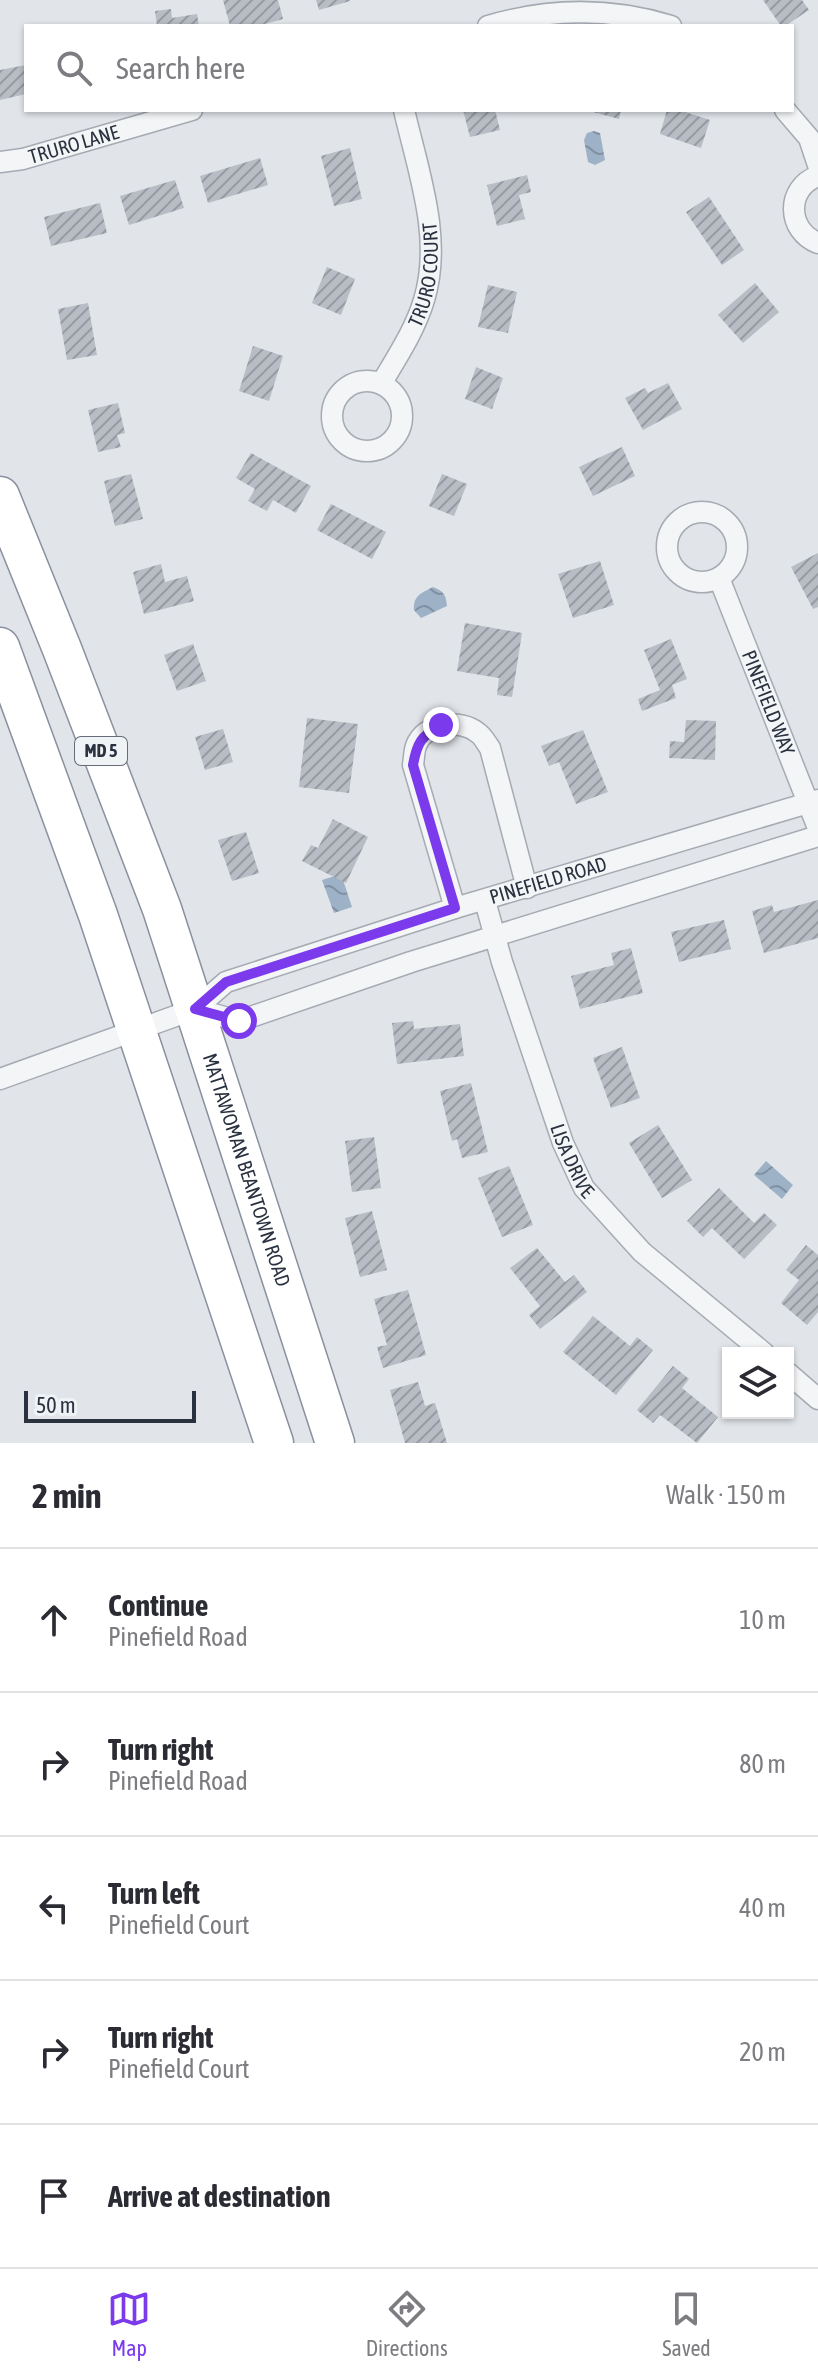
<!DOCTYPE html>
<meta charset="utf-8">
<style>
:root{--surface:#fff;--page:#f2f2f3;--text:#2b2b33;--muted:#7c7c81;--line:#e1e1e2;--accent:#7c3aed}
body{margin:0;font-family:"Asap Condensed",sans-serif;background:var(--page);color:var(--text)}
.controls{position:absolute;right:24px;bottom:24px;display:grid;overflow:hidden;border-radius:0px;box-shadow:0 2px 6px #0004}
.controls button{width:72px;height:72px;display:grid;place-items:center;padding:0;border:0;border-bottom:2px solid var(--line);background:var(--surface);color:var(--text);font:40px sans-serif}
.scale{position:absolute;left:24px;bottom:20px;width:172px;box-sizing:border-box;padding-left:8px;border:4px solid #2a3240;border-top:0;font-size:22px;line-height:28px;white-space:nowrap;color:#2a3240;-webkit-text-stroke:6px #f0f3f6;paint-order:stroke}
.stop{position:absolute;width:24px;height:24px;margin:-18px;border:6px solid #7c3aed;border-radius:50%;background:#fff}
.stop.end{background:#7c3aed;border-color:#fff;box-shadow:0 2px 8px #0008}
.list{margin:0;padding:0;list-style:none}
h2{display:flex;justify-content:space-between;align-items:center;height:104px;margin:0;padding:0 32px;font-size:34px}
h2 small{font-size:26px;font-weight:400;color:var(--muted)}
.list li{display:grid;grid-template-columns:52px 1fr auto;gap:24px;align-items:center;box-sizing:border-box;height:144px;padding:0 32px;border-top:2px solid var(--line)}
.list b{display:block;font-size:30px;white-space:nowrap}
.list p{margin:0;font-size:26px;white-space:nowrap;color:var(--muted)}
.list em{font-size:26px;font-style:normal;color:var(--muted)}
.icon{flex:none;width:44px;height:44px;fill:none;stroke:currentColor;stroke-width:2;stroke-linecap:round;stroke-linejoin:round}
.map{position:relative;flex:none;width:818px;height:1443px;overflow:hidden}
.search{position:absolute;background:var(--surface);box-shadow:0 2px 6px #0004;left:24px;right:24px;top:24px;height:88px;display:flex;align-items:center;gap:20px;box-sizing:border-box;padding:0 28px;border-radius:0px;color:var(--muted);font-size:30px}
.sheet{height:824px;background:var(--surface)}
nav{display:flex;justify-content:space-around;align-items:center;box-sizing:border-box;height:112px;border-top:2px solid var(--line);background:var(--surface);font-size:22px;color:var(--muted)}
nav a{display:grid;justify-items:center;gap:4px}
nav .on{color:var(--accent)}
.map>svg:first-child{display:block}
.water{fill:url(#water-waves)}
.building{fill:url(#building-hatch)}
.lines{fill:none;stroke-linecap:round;stroke-linejoin:round}
.street-casing{stroke:#a6abb3;stroke-width:23}
.highway-casing{stroke:#89919f;stroke-width:41}
.street{stroke:#f3f5f7;stroke-width:20}
.highway{stroke:#fff;stroke-width:38}
.route{stroke:#7c3aed;stroke-width:10}
.labels{text-anchor:middle;stroke-width:6;stroke-linejoin:round;paint-order:stroke}
.shield{fill:#f0f3f6;stroke:#656c77;stroke-width:2}
.shield-label{font-size:18px;font-weight:bold;fill:#2a3240}
.street-label{font-size:20px;fill:#2a3240;stroke:#f0f3f6}
</style>
<div class="map">
<svg width="818" height="1443" viewBox="0 0 818 1443">
<defs>
<pattern id="water-waves" width="16" height="10" patternUnits="userSpaceOnUse" patternTransform="scale(2)"><rect width="16" height="10" fill="#9db2c7"/><path d="M0 5q4-4 8 0t8 0" fill="none" stroke="#8091a3"/></pattern>
<pattern id="building-hatch" width="6" height="6" patternUnits="userSpaceOnUse" patternTransform="scale(2)"><rect width="6" height="6" fill="#b8bdc5"/><path d="M-1 1l2-2M0 6l6-6M5 7l2-2" fill="none" stroke="#969aa1"/></pattern>
</defs>
<rect width="100%" height="100%" fill="#e1e4e9"/>
<g class="water">
<polygon points="594,131 600,133 605,160 595,165 588,162 584,140 587,133"/>
<path d="M433 587C443 591 446 594 447 606L421 618 414 610C413 596 421 593 433 587Z"/>
<polygon points="341,874 352,907 334,913 322,880"/>
<polygon points="766,1161 793,1185 782,1199 754,1175"/>
</g>
<g class="building">
<polygon points="223,0 278,0 283,19 258,26 230,26"/>
<polygon points="316,0 350,0 350,1 319,10"/>
<polygon points="763,0 802,0 809,10 785,26 781,26"/>
<polygon points="171,9 172,18 197,14 199,26 157,26 155,11"/>
<polygon points="26,65 26,94 0,100 0,70"/>
<polygon points="463,110 495,110 500,130 470,137"/>
<polygon points="586,110 621,110 619,119"/>
<polygon points="667,110 679,110 710,120 701,148 660,134"/>
<polygon points="350,148 362,199 334,206 321,156"/>
<polygon points="260,158 268,185 208,203 200,176"/>
<polygon points="527,175 531,192 519,195 525,219 497,226 487,185"/>
<polygon points="175,180 184,208 129,225 120,196"/>
<polygon points="709,197 744,250 722,265 686,212"/>
<polygon points="100,203 107,233 51,246 44,217"/>
<polygon points="327,267 355,279 341,315 312,303"/>
<polygon points="755,283 779,312 743,343 718,315"/>
<polygon points="488,285 517,292 508,333 478,327"/>
<polygon points="88,303 97,355 67,360 58,309"/>
<polygon points="253,346 283,356 269,401 239,391"/>
<polygon points="476,367 503,378 492,409 465,399"/>
<polygon points="668,383 682,409 643,430 625,398 645,388 648,393"/>
<polygon points="118,403 125,433 117,435 121,447 98,452 88,410"/>
<polygon points="622,447 635,476 593,496 579,467"/>
<polygon points="251,453 311,486 296,513 273,500 267,511 248,501 255,489 236,478"/>
<polygon points="131,474 143,519 115,526 104,481"/>
<polygon points="442,474 467,484 454,516 429,506"/>
<polygon points="331,504 386,532 372,559 317,530"/>
<polygon points="818,553 818,607 813,609 791,567"/>
<polygon points="600,561 614,605 573,618 558,574"/>
<polygon points="161,564 165,582 187,576 194,601 144,614 133,572"/>
<polygon points="465,623 522,633 512,697 497,695 499,678 457,671"/>
<polygon points="671,639 687,679 672,685 676,698 642,711 638,699 660,690 644,650"/>
<polygon points="193,644 206,681 177,691 164,655"/>
<polygon points="307,718 358,724 349,793 299,787"/>
<polygon points="686,720 716,721 715,760 669,758 670,741 684,742"/>
<polygon points="223,729 233,762 205,770 195,737"/>
<polygon points="583,730 608,792 576,804 559,762 549,766 541,746"/>
<polygon points="333,819 368,837 346,883 302,861 311,845 318,848"/>
<polygon points="246,832 259,873 232,881 218,840"/>
<polygon points="818,900 818,938 764,953 752,911 772,905 774,912"/>
<polygon points="724,920 731,949 679,962 671,932"/>
<polygon points="631,948 643,993 580,1009 571,976 614,965 611,953"/>
<polygon points="413,1021 414,1029 460,1024 464,1056 397,1064 392,1023"/>
<polygon points="622,1047 640,1098 611,1108 593,1058"/>
<polygon points="471,1083 488,1152 462,1158 457,1139 452,1141 440,1091"/>
<polygon points="658,1125 692,1180 662,1198 629,1143"/>
<polygon points="374,1137 381,1188 352,1192 345,1141"/>
<polygon points="509,1166 533,1225 502,1237 478,1178"/>
<polygon points="719,1188 754,1223 764,1213 777,1225 744,1259 712,1228 703,1237 687,1221"/>
<polygon points="372,1211 387,1270 360,1277 345,1218"/>
<polygon points="806,1245 818,1255 818,1312 807,1325 781,1303 799,1280 786,1270"/>
<polygon points="537,1248 565,1282 574,1275 587,1292 540,1329 529,1315 540,1306 510,1268"/>
<polygon points="408,1290 426,1355 383,1368 377,1347 387,1345 374,1299"/>
<polygon points="593,1316 630,1346 637,1337 653,1350 616,1395 563,1352"/>
<polygon points="673,1366 689,1379 682,1388 718,1417 697,1443 660,1415 653,1423 637,1410"/>
<polygon points="418,1382 425,1406 435,1403 447,1443 405,1443 390,1390"/>
</g>
<g class="lines">
<defs>
<g id="street">
<path d="M488 26C549 8 610 7 671 26"/>
<polyline points="785,110 809,138 818,165"/>
<path id="s1" d="M0 162 23 159 192 110"/>
<path d="M818 176C785 188 787 231 818 243"/>
<circle cx="367" cy="416" r="35"/>
<path id="s2" d="M381 384C397 357 415 330 424 300 443 238 418 171 404 110"/>
<circle cx="702" cy="547" r="35"/>
<path id="s3" d="M719 578 818 828"/>
<path id="s4" d="M485 901 502 962 563 1143 584 1188 642 1252 764 1353"/>
<path d="M455 908 413 765C414 759 414 751 416 746 424 723 461 718 478 733 483 736 486 743 490 748L527 888"/>
<polyline points="195,1009 239,1021 411,962 818,836"/>
<path id="s5" d="M0 1079 195 1009 226 982 455 908 818 800"/>
<polyline points="788,1373 818,1399"/>
</g>
<g id="highway">
<path id="s6" d="M0 496 62 649 162 909 335 1443"/>
<polyline points="0,647 98,915 274,1443"/>
</g>
</defs>
<use href="#street" class="street-casing"/>
<use href="#highway" class="highway-casing"/>
<use href="#street" class="street"/>
<use href="#highway" class="highway"/>
</g>
<g class="lines">
<path class="route" d="M239 1021 195 1009 226 982 455 908 413 765C417 743 421 736 441 725"/>
</g>
<g class="labels">
<rect class="shield" x="75" y="737" width="52" height="28" rx="6"/>
<g class="shield-label">
<text x="101" y="757">MD 5</text>
</g>
<g class="street-label">
<text dy="7" stroke="none"><textPath href="#s1" startOffset="76">TRURO LANE</textPath></text>
<text dy="7" stroke="none"><textPath href="#s2" startOffset="120">TRURO COURT</textPath></text>
<text dy="7" stroke="none"><textPath href="#s3" startOffset="134">PINEFIELD WAY</textPath></text>
<text dy="7" stroke="none"><textPath href="#s5" startOffset="586">PINEFIELD ROAD</textPath></text>
<text dy="7" stroke="none"><textPath href="#s4" startOffset="274">LISA DRIVE</textPath></text>
<text dy="7" stroke="none"><textPath href="#s6" startOffset="718">MATTAWOMAN BEANTOWN ROAD</textPath></text>
</g>
</g>
</svg>
<div class="controls">
<button><svg class="icon" aria-label="layers" viewBox="0 0 24 24"><path d="M12 4l9 5-9 5-9-5zM3 14l9 5 9-5"/></svg></button>
</div>
<div class="scale">50 m</div>
<div class="stop" style="left:239px;top:1021px"></div>
<div class="stop end" style="left:441px;top:725px"></div>
<div class="search"><svg class="icon" aria-label="search" viewBox="0 0 24 24"><circle cx="10" cy="10" r="6"/><path d="M15 15l6 6"/></svg>Search here</div>
</div>
<section class="sheet">
<h2>2 min<small>Walk · 150 m</small></h2>
<ul class="list">
<li><svg class="icon" aria-label="ahead" viewBox="0 0 24 24"><path d="M12 20V5M6 11l6-6 6 6"/></svg><div><b>Continue</b><p>Pinefield Road</p></div><em>10 m</em></li>
<li><svg class="icon" aria-label="right" viewBox="0 0 24 24"><path d="M7 20v-9h11M14 6l5 5-5 5"/></svg><div><b>Turn right</b><p>Pinefield Road</p></div><em>80 m</em></li>
<li><svg class="icon" aria-label="left" viewBox="0 0 24 24"><path d="M17 20v-9H6M10 6l-5 5 5 5"/></svg><div><b>Turn left</b><p>Pinefield Court</p></div><em>40 m</em></li>
<li><svg class="icon" aria-label="right" viewBox="0 0 24 24"><path d="M7 20v-9h11M14 6l5 5-5 5"/></svg><div><b>Turn right</b><p>Pinefield Court</p></div><em>20 m</em></li>
<li><svg class="icon" aria-label="arrive" viewBox="0 0 24 24"><path d="M6 21V4h12l-3 4 3 4H6"/></svg><div><b>Arrive at destination</b></div></li>
</ul>
</section>
<nav>
<a class="on"><svg class="icon" aria-label="map" viewBox="0 0 24 24"><path d="M3 6l6-2 6 2 6-2v14l-6 2-6-2-6 2zM9 4v14M15 6v14"/></svg>Map</a>
<a><svg class="icon" aria-label="directions" viewBox="0 0 24 24"><path d="M12 3l9 9-9 9-9-9zM9 14v-3h6M13 9l2 2-2 2"/></svg>Directions</a>
<a><svg class="icon" aria-label="saved" viewBox="0 0 24 24"><path d="M7 4h10v16l-5-4-5 4z"/></svg>Saved</a>
</nav>
